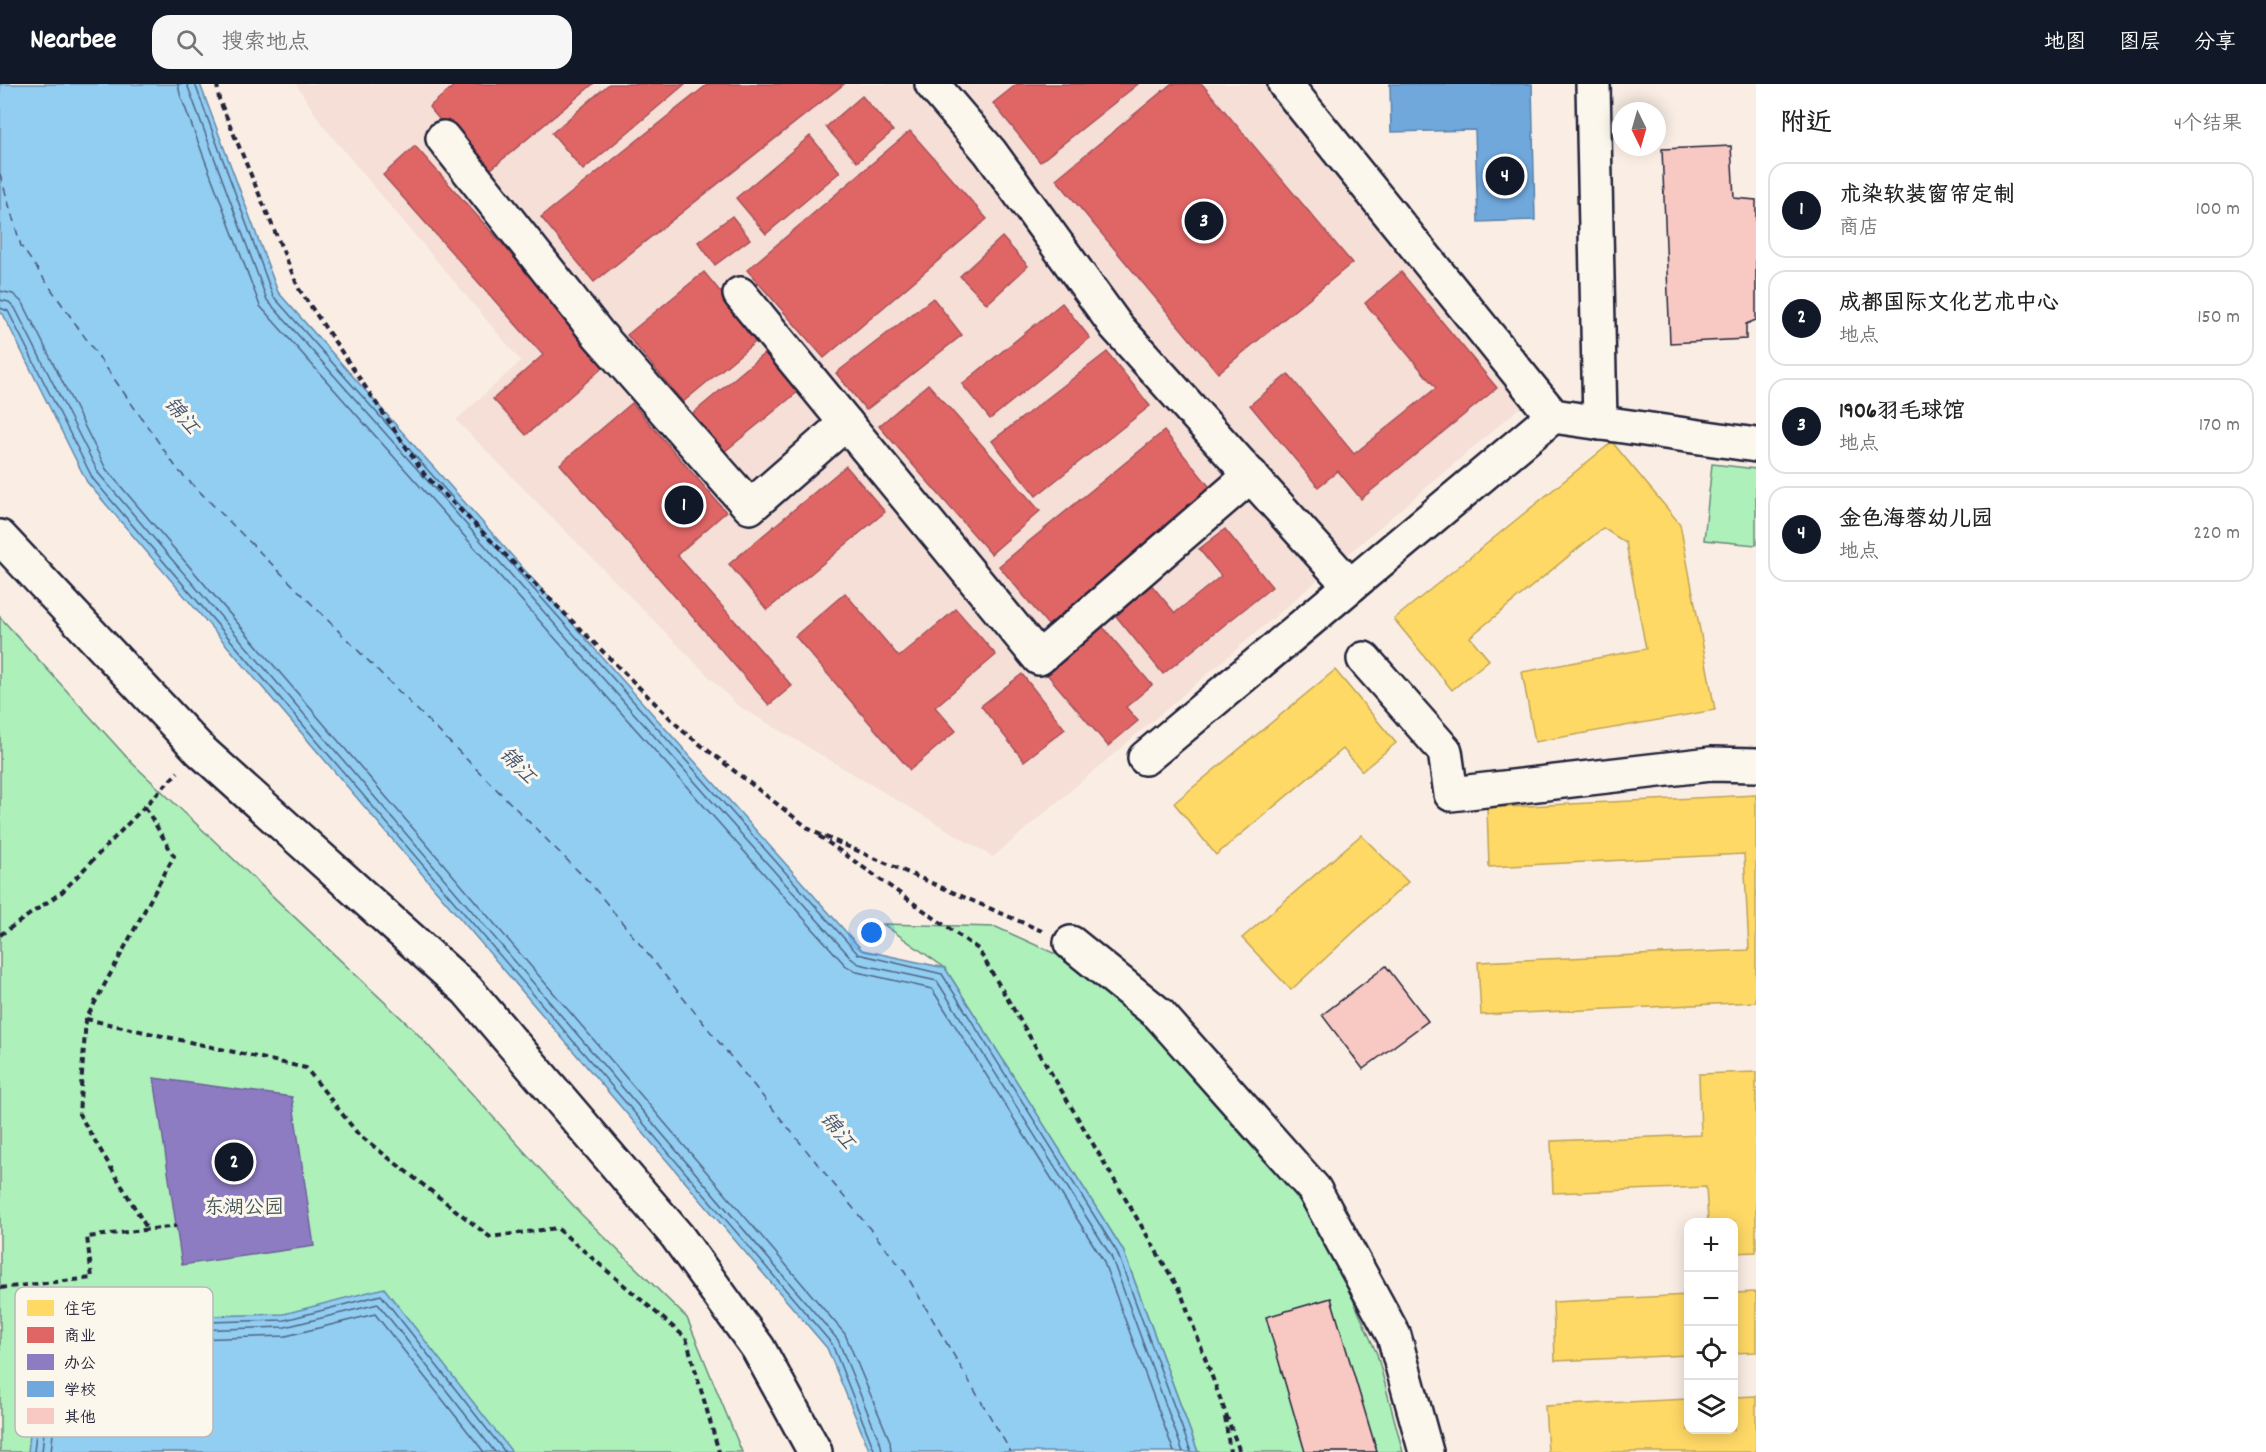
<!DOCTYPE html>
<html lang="zh">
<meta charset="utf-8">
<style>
:root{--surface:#fff;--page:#f6f6f6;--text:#222;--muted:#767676;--line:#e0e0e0;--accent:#111827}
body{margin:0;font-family:Dekko,"LXGW WenKai TC",sans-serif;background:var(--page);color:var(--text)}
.controls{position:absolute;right:18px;bottom:18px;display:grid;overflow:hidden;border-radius:12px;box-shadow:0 3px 15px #0003}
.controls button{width:54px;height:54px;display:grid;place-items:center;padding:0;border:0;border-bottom:2px solid var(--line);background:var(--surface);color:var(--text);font:30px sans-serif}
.compass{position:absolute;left:1612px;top:18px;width:54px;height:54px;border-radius:50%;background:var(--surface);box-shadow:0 3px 15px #0003;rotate:175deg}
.you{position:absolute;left:872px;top:849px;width:21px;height:21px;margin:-15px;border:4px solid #fff;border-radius:50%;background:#1a73e8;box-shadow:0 0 0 9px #1a73e833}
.badge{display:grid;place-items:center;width:39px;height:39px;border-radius:50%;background:var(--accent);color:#fff;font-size:20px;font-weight:700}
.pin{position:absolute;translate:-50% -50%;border:3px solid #fff;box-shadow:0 2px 6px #0006}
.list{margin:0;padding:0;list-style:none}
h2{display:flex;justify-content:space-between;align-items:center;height:78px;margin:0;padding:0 24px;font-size:26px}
h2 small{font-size:20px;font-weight:400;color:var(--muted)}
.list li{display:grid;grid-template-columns:39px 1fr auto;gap:18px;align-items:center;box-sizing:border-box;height:96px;margin:0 12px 12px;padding:0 12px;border:2px solid var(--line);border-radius:18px}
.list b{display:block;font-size:22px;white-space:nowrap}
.list p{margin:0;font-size:20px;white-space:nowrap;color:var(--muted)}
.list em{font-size:20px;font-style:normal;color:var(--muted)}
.icon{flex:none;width:33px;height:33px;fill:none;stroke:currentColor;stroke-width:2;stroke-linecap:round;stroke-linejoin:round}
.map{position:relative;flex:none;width:1756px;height:1368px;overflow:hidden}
header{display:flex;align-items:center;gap:36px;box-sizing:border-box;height:84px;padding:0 30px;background:var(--accent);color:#fff}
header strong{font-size:28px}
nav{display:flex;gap:33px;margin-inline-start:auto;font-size:21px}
.search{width:420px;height:54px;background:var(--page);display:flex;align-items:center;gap:15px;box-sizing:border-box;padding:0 21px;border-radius:18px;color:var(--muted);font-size:22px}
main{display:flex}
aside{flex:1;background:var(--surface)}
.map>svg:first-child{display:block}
.built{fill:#f5dfd7}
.green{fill:#adf0ba;stroke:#68897a;stroke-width:1.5}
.water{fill:#92cdf2;stroke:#6589a9;stroke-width:1.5}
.homes{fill:#ffd966;stroke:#bda259;stroke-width:1.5}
.shops{fill:#e06666;stroke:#a75259;stroke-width:1.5}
.offices{fill:#8e7cc3;stroke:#6e619a;stroke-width:1.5}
.schools{fill:#6fa8dc;stroke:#5880ac;stroke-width:1.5}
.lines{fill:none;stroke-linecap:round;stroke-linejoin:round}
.shore{stroke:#4f6684;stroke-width:1.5}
.ferry{stroke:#445572;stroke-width:1.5;stroke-dasharray:8 6;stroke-linecap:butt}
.building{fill:#f8c8c2;stroke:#22223b;stroke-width:1.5}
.minor-casing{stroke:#22223b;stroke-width:38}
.path{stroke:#22223b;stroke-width:4;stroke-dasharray:6 4.5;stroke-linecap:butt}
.minor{stroke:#fbf7ec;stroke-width:33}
.labels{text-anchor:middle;stroke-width:6;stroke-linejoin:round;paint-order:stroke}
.park-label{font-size:20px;fill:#45565b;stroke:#fbf7ec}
.water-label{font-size:21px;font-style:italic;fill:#445572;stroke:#fbf7ec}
.key{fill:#fbf7ec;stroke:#bab7b7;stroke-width:1.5}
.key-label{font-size:16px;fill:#22223b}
</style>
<header>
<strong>Nearbee</strong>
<div class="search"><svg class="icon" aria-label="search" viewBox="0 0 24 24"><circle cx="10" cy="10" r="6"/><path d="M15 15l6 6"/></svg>搜索地点</div>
<nav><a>地图</a><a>图层</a><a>分享</a></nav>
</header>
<main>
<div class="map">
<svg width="1756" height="1368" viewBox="0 0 1756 1368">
<rect width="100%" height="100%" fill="#faeee4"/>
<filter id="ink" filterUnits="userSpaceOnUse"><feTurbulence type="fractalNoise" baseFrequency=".0167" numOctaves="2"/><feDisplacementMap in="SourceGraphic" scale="12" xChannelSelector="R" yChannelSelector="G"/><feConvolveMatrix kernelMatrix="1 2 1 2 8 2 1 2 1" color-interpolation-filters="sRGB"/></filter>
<g filter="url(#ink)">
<polygon class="built" points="296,0 1271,0 1524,320 993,773 737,621 456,336 521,277 323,42"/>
<g class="green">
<polygon points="1712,380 1756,385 1756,461 1704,456"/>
<polygon points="0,533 132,679 415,947 581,1130 687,1234 742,1368 0,1368"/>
<polygon points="883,840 996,843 1115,897 1272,1076 1330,1163 1377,1270 1403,1368 1198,1368 1123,1166 945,884"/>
</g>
<g class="water">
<polygon points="0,0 200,0 278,208 862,866 945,884 1123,1166 1198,1368 870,1368 827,1264 87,398 3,230 0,229"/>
<polygon points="384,1204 512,1368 28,1368 39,1269 95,1235 284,1230"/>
</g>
<g class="homes">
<polygon points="1612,358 1680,440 1715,626 1535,658 1522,588 1646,565 1626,459 1603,444 1470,553 1489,576 1452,606 1394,535"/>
<polygon points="1335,586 1396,659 1362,687 1343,665 1216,771 1174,719"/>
<polygon points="1756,711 1756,918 1481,931 1478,878 1749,866 1744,770 1489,783 1487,724"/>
<polygon points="1361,751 1408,798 1291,906 1242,854"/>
<polygon points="1756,988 1756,1168 1734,1169 1734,1138 1708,1138 1706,1103 1553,1109 1551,1057 1701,1051 1699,990"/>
<polygon points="1756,1208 1756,1268 1734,1269 1734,1209"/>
<polygon points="1688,1211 1688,1271 1555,1277 1553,1218"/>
<polygon points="1756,1312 1756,1368 1548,1368 1545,1322 1688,1315 1688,1346 1734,1346 1734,1313"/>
</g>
<g class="shops">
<polygon points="456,0 593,0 485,90 429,23"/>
<polygon points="609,0 685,0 583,86 552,49"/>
<polygon points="708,0 844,0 594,198 541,133"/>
<polygon points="1017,0 1138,0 1040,78 993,19"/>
<polygon points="1171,0 1202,0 1352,179 1218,289 1056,95"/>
<polygon points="862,12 893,47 857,78 826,43"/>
<polygon points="910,47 987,135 824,274 747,186"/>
<polygon points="810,52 840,88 766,150 736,114"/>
<polygon points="415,62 608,279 526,351 493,315 543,271 383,91"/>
<polygon points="732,132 750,155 715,181 698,158"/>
<polygon points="1002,153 1028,182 987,220 960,192"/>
<polygon points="704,188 759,255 683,318 627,251"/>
<polygon points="1401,188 1497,304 1361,415 1338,387 1318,403 1250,321 1288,290 1354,370 1436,304 1365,219"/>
<polygon points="933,214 962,251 866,326 836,289"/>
<polygon points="1062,219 1090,254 990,335 962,300"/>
<polygon points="766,268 799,307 724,368 692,330"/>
<polygon points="1107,268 1150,322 1036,412 992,357"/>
<polygon points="928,300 1040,427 991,470 879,342"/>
<polygon points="632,319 726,428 677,471 792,602 769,621 560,380"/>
<polygon points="1164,347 1213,407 1048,541 999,482"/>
<polygon points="846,382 885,428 767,526 729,480"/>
<polygon points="1225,445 1272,503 1163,590 1112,527 1149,498 1175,529 1221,492 1199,465"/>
<polygon points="845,509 899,573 956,525 996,571 935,623 956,647 910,686 795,552"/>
<polygon points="1102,542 1152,601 1126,623 1138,637 1108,662 1046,589"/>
<polygon points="1022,590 1065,645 1024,677 981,622"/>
</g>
<polygon class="offices" points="154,994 292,1013 314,1162 182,1181"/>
<polygon class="schools" points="1390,0 1532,0 1535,136 1478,138 1475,46 1391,48"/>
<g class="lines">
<g class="shore">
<polyline points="178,0 180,10 260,222 846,882 857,888 932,905 1103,1176 1174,1368"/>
<polyline points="187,0 267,216 853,876 859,880 937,897 1111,1172 1183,1368"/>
<polyline points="195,0 273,212 858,870 942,890 1117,1168 1191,1368"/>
<polyline points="0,207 13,210 23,219 106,385 845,1250 890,1357 891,1368"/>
<polyline points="0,216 9,218 15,224 99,390 838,1256 881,1361 882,1368"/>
<polyline points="0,224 8,227 93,395 832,1260 875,1368"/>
<polyline points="34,1368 44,1273 97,1241 285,1236 381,1211 505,1368"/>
<polyline points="42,1368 51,1277 99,1249 285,1243 378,1220 495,1368"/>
<polyline points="51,1368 60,1283 102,1258 286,1252 375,1230 484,1368"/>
</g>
<polyline class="ferry" points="0,90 21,162 178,386 591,800 904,1187 1011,1368"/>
</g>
<g class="building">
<polygon points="1731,62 1734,114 1756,116 1756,236 1746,240 1746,255 1670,259 1662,65"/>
<polygon points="1386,882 1428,937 1363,985 1322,931"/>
<polygon points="1331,1214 1377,1368 1305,1368 1266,1233"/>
</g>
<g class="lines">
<defs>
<g id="minor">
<polyline points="932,0 990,68 1116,242 1350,502"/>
<polyline points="1285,0 1553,332 1756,361"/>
<polyline points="1593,0 1600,339"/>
<polyline points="443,54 598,250 750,423 846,339"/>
<polyline points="740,210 1039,574 1251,391"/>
<polyline points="0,453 200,666 467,906 677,1152 758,1264 815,1368"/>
<polyline points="1364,575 1445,667 1451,710 1711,680 1756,681"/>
<polyline points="1145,674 1553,332"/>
<polyline points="1071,859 1159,930 1314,1105 1394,1252 1426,1368"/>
</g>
</defs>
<use href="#minor" class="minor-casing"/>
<g class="path">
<polyline points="217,0 219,15 299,205 425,391 684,648 812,747 1042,847"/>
<polyline points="145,723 174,772 86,935 79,1030 148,1146"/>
<polyline points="819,752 978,865 1181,1209 1240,1368"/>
<polyline points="0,851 62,808 178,688"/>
<polyline points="86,935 306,984 358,1050 490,1153 557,1144 686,1254 719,1368"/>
<polyline points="0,1204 92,1194 87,1153 176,1142"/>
<polyline points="1225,1333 1230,1368"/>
</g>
<use href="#minor" class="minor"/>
</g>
</g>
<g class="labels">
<g class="park-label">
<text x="244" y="1129">东湖公园</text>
</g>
<g class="water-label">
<text transform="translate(182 331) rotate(50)" y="7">锦江</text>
<text transform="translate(518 681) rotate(45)" y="7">锦江</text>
<text transform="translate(838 1046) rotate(50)" y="7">锦江</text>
</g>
</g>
<rect x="15" y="1203" width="198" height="150" rx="9" class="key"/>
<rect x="27" y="1216" width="27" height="16" fill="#ffd966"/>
<rect x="27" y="1243" width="27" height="16" fill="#e06666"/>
<rect x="27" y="1270" width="27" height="16" fill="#8e7cc3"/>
<rect x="27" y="1297" width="27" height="16" fill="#6fa8dc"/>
<rect x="27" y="1324" width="27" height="16" fill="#f8c8c2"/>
<g class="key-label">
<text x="64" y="1230">住宅</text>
<text x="64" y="1257">商业</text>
<text x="64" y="1284">办公</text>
<text x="64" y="1311">学校</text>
<text x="64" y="1338">其他</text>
</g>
</svg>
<div class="controls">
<button>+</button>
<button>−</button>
<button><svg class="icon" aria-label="locate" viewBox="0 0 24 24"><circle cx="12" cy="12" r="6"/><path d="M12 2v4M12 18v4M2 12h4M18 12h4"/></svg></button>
<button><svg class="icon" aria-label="layers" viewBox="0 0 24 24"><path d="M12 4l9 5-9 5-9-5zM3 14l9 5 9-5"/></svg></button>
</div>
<svg class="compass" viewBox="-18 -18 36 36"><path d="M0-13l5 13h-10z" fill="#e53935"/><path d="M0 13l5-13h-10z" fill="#767676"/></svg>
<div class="you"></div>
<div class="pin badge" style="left:684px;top:421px">1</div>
<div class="pin badge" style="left:234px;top:1078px">2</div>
<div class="pin badge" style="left:1204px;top:137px">3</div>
<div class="pin badge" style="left:1505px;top:92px">4</div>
</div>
<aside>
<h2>附近<small>4个结果</small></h2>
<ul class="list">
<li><span class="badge">1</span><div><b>术染软装窗帘定制</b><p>商店</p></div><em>100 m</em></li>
<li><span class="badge">2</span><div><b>成都国际文化艺术中心</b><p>地点</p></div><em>150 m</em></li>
<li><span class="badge">3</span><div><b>1906羽毛球馆</b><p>地点</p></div><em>170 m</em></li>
<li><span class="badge">4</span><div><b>金色海蓉幼儿园</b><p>地点</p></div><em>220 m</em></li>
</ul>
</aside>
</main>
